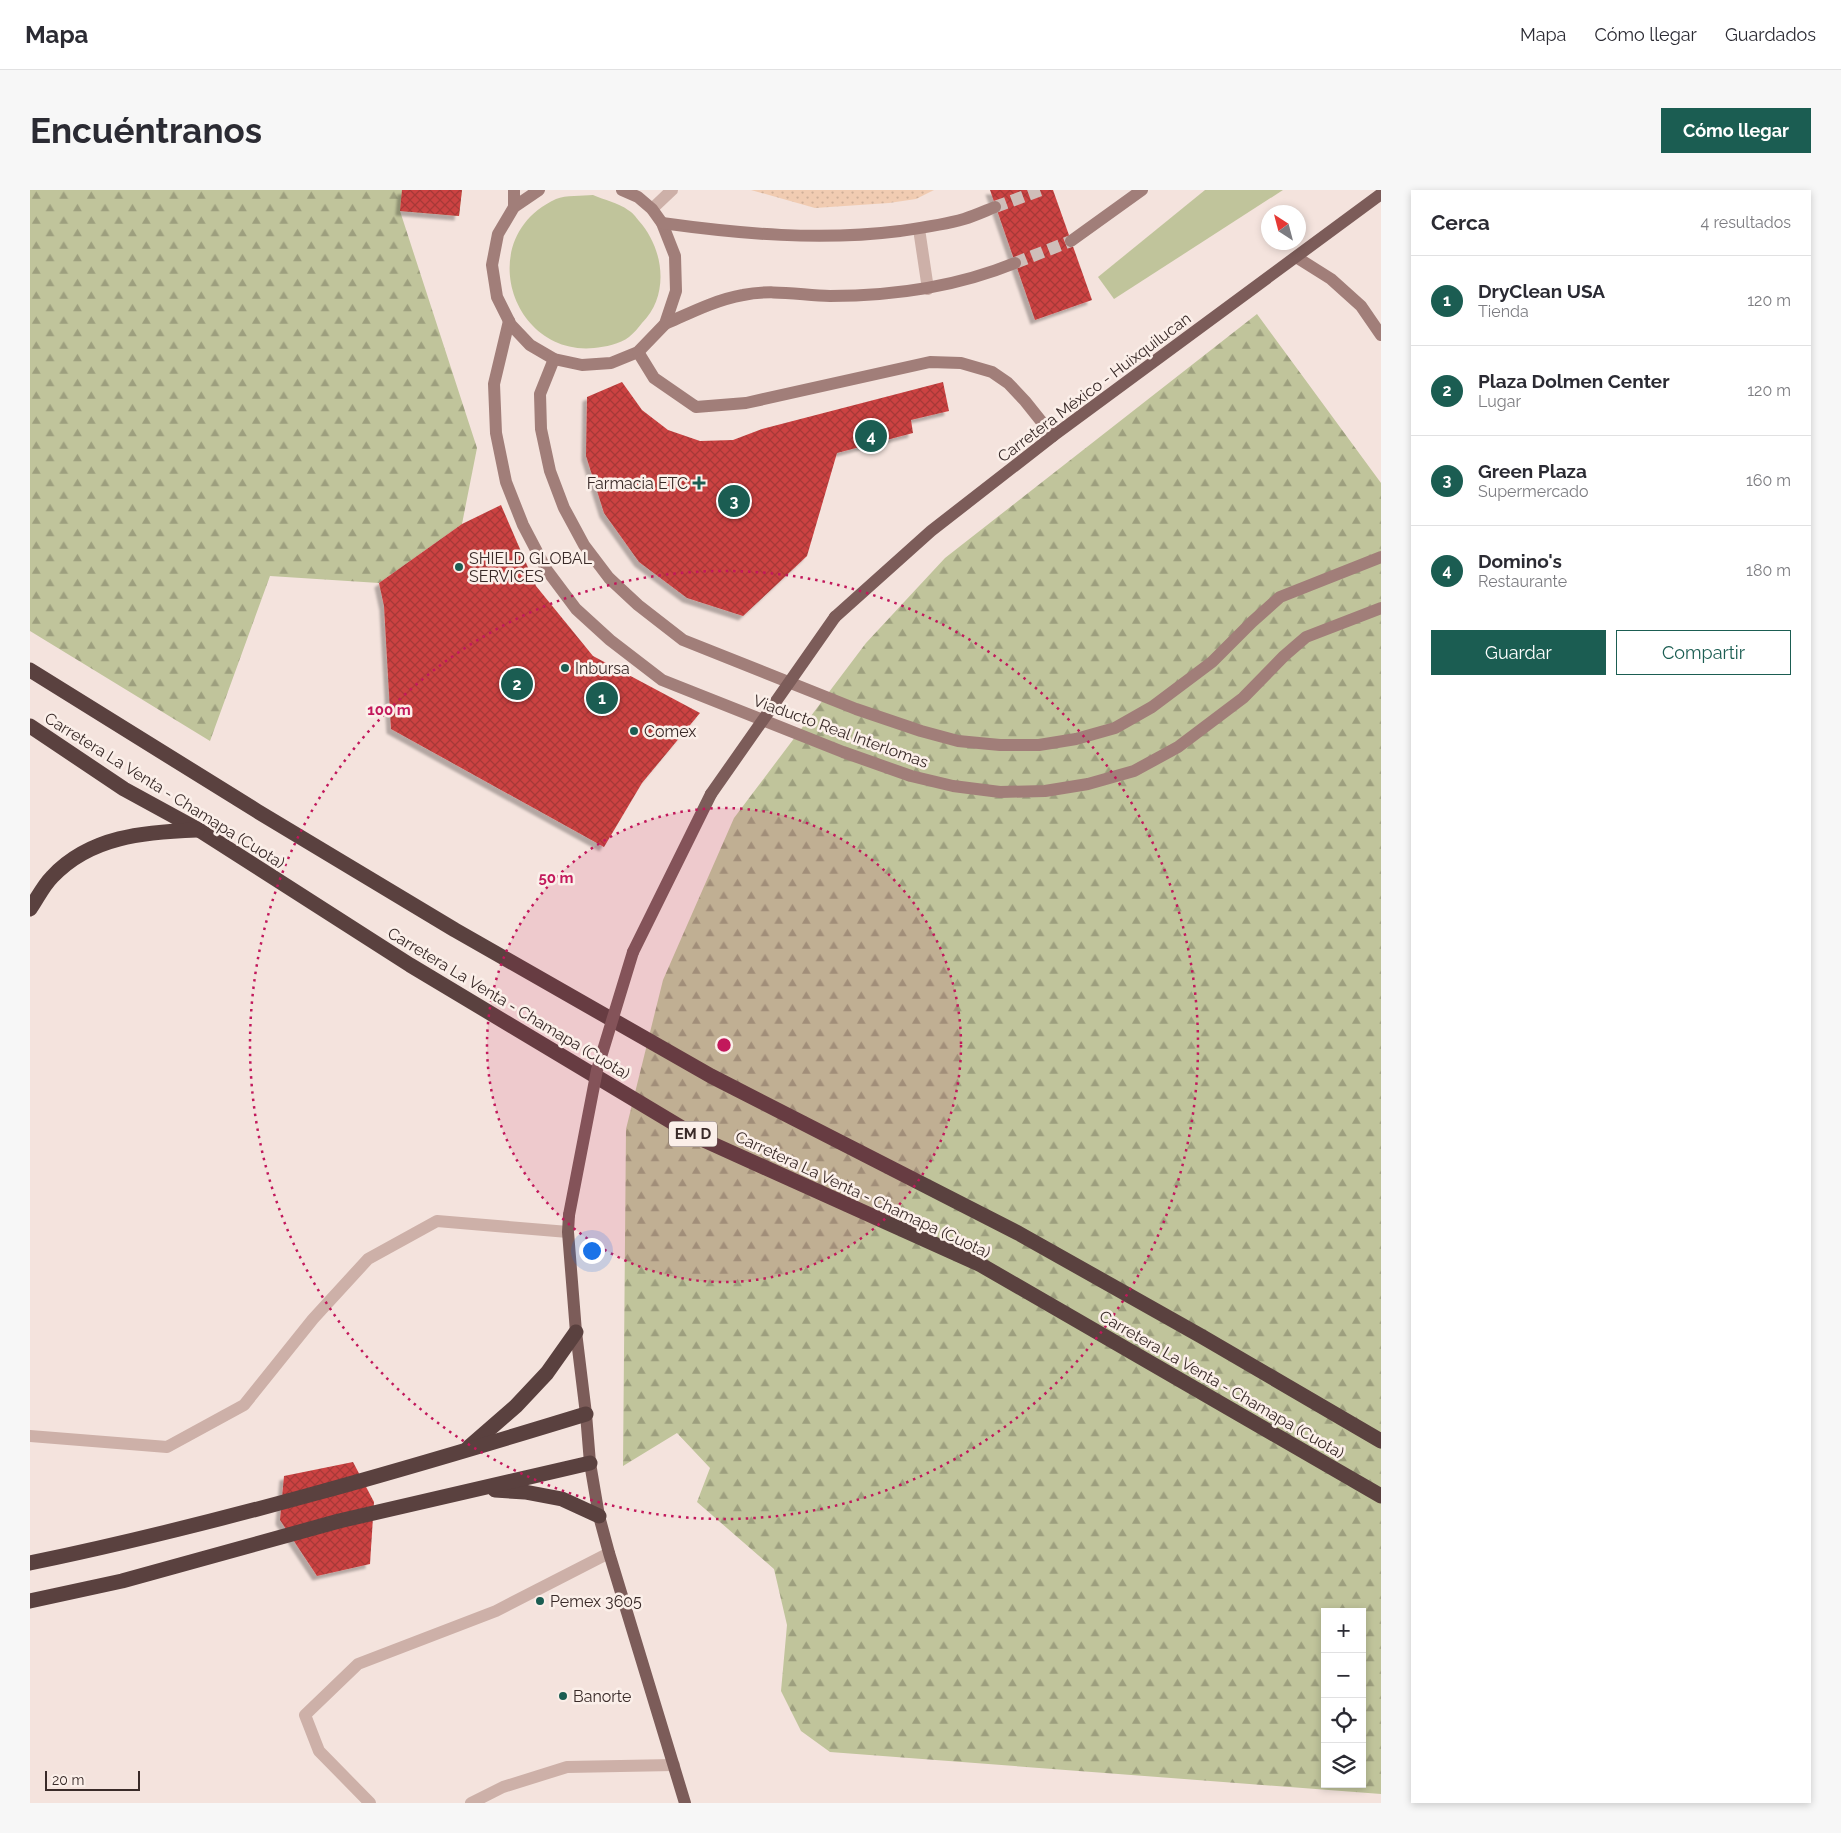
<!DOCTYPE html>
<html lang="es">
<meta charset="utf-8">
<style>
:root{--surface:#fff;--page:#f7f7f7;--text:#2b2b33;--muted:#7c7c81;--line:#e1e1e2;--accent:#1b5d52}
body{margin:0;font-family:Raleway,sans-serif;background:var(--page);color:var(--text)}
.controls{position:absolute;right:15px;bottom:15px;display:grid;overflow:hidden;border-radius:0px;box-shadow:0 2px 8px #0003}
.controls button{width:45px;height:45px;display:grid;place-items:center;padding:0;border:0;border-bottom:1px solid var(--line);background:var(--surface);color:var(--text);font:25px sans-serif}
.compass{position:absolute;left:1231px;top:15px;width:45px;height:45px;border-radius:50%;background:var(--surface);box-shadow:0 2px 8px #0003;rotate:324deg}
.scale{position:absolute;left:15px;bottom:12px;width:95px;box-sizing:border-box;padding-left:5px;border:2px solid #392a28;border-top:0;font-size:14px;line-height:18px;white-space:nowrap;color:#392a28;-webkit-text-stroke:4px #fbefe9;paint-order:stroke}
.you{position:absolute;left:561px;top:1060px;width:18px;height:18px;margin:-12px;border:4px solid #fff;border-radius:50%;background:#1a73e8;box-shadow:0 0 0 8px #1a73e833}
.badge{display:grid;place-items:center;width:32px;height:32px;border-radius:50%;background:var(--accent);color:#fff;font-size:16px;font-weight:700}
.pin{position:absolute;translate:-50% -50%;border:2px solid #fff;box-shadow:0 1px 5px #0006}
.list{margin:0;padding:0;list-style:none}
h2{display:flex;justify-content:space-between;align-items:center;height:65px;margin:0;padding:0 20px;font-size:21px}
h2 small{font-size:16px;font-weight:400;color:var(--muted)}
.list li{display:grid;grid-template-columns:32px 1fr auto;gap:15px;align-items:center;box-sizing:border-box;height:90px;padding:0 20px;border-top:1px solid var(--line)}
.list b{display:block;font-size:19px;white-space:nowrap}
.list p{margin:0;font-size:16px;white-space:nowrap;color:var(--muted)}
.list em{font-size:16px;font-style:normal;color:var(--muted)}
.actions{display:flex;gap:10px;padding:15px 20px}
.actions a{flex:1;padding:11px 0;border:1px solid var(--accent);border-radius:0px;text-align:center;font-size:18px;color:var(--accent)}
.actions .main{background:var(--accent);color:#fff}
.icon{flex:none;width:28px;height:28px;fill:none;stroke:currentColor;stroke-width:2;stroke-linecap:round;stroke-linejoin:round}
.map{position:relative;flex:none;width:1351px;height:1613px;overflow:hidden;border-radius:0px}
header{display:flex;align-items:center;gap:30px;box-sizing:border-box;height:70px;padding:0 25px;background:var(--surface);border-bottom:1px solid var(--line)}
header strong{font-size:24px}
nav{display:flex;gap:28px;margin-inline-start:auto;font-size:18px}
.intro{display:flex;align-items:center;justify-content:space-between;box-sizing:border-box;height:120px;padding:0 30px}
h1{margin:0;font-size:35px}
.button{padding:12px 22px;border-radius:0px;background:var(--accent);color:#fff;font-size:18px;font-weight:700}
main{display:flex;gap:30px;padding:0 30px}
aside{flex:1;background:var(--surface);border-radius:0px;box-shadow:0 2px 8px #0003}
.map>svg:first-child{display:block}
.grass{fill:#c0c49b}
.forest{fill:url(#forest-firs);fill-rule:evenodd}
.sand{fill:url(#sand-dots)}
.building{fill:url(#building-cross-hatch);filter:url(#shadow)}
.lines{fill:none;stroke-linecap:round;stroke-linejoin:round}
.secondary-tunnel{stroke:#cfbeb9;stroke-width:12;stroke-dasharray:12 6;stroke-linecap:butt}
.lane{stroke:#cdb0a8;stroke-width:12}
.street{stroke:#cdb0a8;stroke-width:12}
.secondary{stroke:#a17e79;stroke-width:12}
.primary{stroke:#7c5c59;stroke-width:12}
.highway{stroke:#5a413f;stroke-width:15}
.primary-bridge{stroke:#7c5c59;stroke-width:12}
.ring{fill:none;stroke:#c2185b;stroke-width:2.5;stroke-dasharray:2.5 5}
.poi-dot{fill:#1b5d52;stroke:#fbefe9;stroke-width:2}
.labels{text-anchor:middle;stroke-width:5;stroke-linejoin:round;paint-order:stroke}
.shield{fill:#fbefe9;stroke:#736562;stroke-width:1}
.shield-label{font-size:15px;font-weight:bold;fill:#392a28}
.street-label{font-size:16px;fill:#392a28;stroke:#fbefe9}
.poi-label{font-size:16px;fill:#392a28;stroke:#fbefe9;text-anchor:start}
.centre{fill:#c2185b;stroke:#fbefe9;stroke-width:2.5}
.ring-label{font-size:15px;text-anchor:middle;font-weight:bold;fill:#c2185b;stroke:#fbefe9;stroke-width:5;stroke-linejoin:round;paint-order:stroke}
</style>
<header>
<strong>Mapa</strong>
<nav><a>Mapa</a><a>Cómo llegar</a><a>Guardados</a></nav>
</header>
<div class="intro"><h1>Encuéntranos</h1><a class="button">Cómo llegar</a></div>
<main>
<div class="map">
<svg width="1351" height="1613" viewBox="0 0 1351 1613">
<defs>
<pattern id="forest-firs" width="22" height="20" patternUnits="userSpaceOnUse" patternTransform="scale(1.25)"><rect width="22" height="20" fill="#c0c49b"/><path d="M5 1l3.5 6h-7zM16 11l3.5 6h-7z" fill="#9d9f7e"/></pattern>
<pattern id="sand-dots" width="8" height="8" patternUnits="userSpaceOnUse" patternTransform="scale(1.25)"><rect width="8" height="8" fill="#f1ccb2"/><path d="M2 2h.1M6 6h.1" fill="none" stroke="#cfaf99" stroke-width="1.8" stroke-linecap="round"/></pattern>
<pattern id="building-cross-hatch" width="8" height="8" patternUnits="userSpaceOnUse" patternTransform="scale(1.25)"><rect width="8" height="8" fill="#cc4342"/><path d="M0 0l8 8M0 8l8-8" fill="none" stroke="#a73837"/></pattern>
<filter id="shadow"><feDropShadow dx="-4.5" dy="4.5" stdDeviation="1" flood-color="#0004"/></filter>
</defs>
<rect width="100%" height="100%" fill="#f4e3dd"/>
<g class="grass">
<polygon points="1175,0 1253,0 1084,109 1068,87"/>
<path d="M563 5C574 10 589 13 598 20 602 22 606 27 609 31 634 59 640 105 612 133 608 138 604 143 599 147 590 154 575 157 564 158 481 166 443 47 526 9 536 5 552 6 563 5Z"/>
</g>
<g class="forest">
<polygon points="0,0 432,0 429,26 370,21 447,258 432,334 349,393 240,386 180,551 0,441"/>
<path d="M1227 124 1351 293V1604L800 1562 771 1541 751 1501 757 1435 744 1379 667 1312 680 1278 647 1243 593 1276 596 939 633 790 704 628 836 453 915 368ZM1295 1422H1332V1594H1295Z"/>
</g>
<polygon class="sand" points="721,0 904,0 886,9 859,13 785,18"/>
<g class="building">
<polygon points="372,0 432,0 429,26 370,21"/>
<polygon points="960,0 1023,0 1062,110 1005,130"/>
<polygon points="592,192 612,220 638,240 670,251 703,250 732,239 913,192 919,221 881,230 883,243 807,263 777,366 713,426 657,408 609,372 574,323 556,266 557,207"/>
<polygon points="471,315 506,396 563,466 670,523 612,593 574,657 361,539 354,416 349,393 432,334"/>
<polygon points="323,1272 344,1312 340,1374 287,1386 250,1330 254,1286"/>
</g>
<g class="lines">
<g class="secondary-tunnel">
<polyline points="965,17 1011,0"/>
<polyline points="985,73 1041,51"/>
</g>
<g class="lane">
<polyline points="622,19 642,0"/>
<polyline points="340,1613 289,1561 275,1525 328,1474 466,1421 579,1363"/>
<polyline points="441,1613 473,1597 537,1577 644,1575"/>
</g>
<g class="street">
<polyline points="889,39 898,99"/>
<polyline points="0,1246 137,1257 214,1215 283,1129 338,1069 407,1031 538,1042"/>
</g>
<g class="secondary">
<polyline points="509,0 484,17 468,44 462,75 467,107 481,135 500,155 524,169 552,175 581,173 608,162 635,134 646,101 645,66 632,33 622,19 608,7 592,0"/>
<polyline points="484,17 484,0"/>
<path d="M632 33C711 44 791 51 870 41 891 38 913 35 934 29 944 26 955 21 965 17"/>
<polyline points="1041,51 1112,0"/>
<polyline points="1266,67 1301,89 1331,116 1351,145"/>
<polyline points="479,131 464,194 466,243 476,292 493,335 516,379 546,419 580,450 632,490 813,562 881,586 923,596 970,602 1015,601 1058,594 1104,581 1148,557 1213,508 1254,466 1276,447 1351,418"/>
<path d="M635 134C660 123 685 110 713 105 742 99 770 105 800 106 863 106 926 97 985 73"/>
<polyline points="608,162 624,188 666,217 716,213 900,172 931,173 962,182 978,193 995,211 1023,246"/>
<polyline points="524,169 510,204 511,239 520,281 534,318 554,355 579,388 608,415 653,450 826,519 891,541 928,551 970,555 1009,555 1046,549 1085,538 1122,517 1182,472 1222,432 1250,407 1351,367"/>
</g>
<g class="primary">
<polyline points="805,427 901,341 1023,246 1351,4"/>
<polyline points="603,762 681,604"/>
<polyline points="539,1025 538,1042 546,1142 556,1224 560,1273 569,1326 579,1363 655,1613"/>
</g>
<g class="highway">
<polyline points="0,480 227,621 425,740 681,886 988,1043 1171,1146 1351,1251"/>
<polyline points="0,536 94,599 169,640 380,775 667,947 951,1075 1351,1306"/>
<path d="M0 719C7 709 13 696 22 687 60 646 115 642 167 640"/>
<polyline points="439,1257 486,1216 517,1183 546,1142"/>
<polyline points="465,1300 495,1302 532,1309 569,1326"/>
<path d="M0 1373C188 1334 373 1280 556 1224"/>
<polyline points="0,1411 92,1391 309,1331 560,1273"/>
</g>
<g class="primary-bridge">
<polyline points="681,604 805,427"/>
<polyline points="539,1025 567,880 603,762"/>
</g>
</g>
<circle cx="694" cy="855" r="237" fill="#c2185b" fill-opacity=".12"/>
<g class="ring">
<circle cx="694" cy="855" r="237"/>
<circle cx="694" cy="855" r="474"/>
</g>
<g class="poi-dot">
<path d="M666.5 285.5h5v5h5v5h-5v5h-5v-5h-5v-5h5z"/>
<circle cx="429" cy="377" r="5"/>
<circle cx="535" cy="478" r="5"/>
<circle cx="604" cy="541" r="5"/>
<circle cx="510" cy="1411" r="5"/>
<circle cx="533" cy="1506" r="5"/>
</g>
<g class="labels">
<rect class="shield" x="639" y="931.5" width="48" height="25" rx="4"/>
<g class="shield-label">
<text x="663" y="949">EM D</text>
</g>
<g class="street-label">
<text transform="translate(1064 197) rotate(-37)" y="6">Carretera México - Huixquilucan</text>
<text transform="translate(811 541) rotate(20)" y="6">Viaducto Real Interlomas</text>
<text transform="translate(135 600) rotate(32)" y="6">Carretera La Venta - Chamapa (Cuota)</text>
<text transform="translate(479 813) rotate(31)" y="6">Carretera La Venta - Chamapa (Cuota)</text>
<text transform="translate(833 1004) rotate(25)" y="6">Carretera La Venta - Chamapa (Cuota)</text>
<text transform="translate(1192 1194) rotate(30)" y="6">Carretera La Venta - Chamapa (Cuota)</text>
</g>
<g class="poi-label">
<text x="658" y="299" text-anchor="end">Farmacia ETC</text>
<text x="439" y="374">SHIELD GLOBAL<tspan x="439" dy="18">SERVICES</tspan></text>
<text x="545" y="484">Inbursa</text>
<text x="614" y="547">Comex</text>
<text x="520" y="1417">Pemex 3605</text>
<text x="543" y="1512">Banorte</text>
</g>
</g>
<circle cx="694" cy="855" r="8" class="centre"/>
<g class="ring-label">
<text x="359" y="525">100 m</text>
<text x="526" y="693">50 m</text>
</g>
</svg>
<div class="controls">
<button>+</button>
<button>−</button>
<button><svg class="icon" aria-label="locate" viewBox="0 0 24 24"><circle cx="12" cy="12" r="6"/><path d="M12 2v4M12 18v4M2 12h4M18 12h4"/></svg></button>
<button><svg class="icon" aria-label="layers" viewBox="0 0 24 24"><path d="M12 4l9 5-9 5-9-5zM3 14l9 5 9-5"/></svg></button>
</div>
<svg class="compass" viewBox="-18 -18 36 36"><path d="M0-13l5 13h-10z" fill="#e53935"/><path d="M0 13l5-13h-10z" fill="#7c7c81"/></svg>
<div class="scale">20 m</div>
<div class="you"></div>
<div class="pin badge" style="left:572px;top:508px">1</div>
<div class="pin badge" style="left:487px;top:494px">2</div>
<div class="pin badge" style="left:704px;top:311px">3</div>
<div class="pin badge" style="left:841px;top:246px">4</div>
</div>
<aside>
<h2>Cerca<small>4 resultados</small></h2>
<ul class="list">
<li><span class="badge">1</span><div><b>DryClean USA</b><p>Tienda</p></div><em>120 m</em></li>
<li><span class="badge">2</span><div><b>Plaza Dolmen Center</b><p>Lugar</p></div><em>120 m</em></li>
<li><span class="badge">3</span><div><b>Green Plaza</b><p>Supermercado</p></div><em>160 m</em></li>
<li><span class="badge">4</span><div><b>Domino's</b><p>Restaurante</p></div><em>180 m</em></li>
</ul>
<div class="actions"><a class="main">Guardar</a><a>Compartir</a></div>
</aside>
</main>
